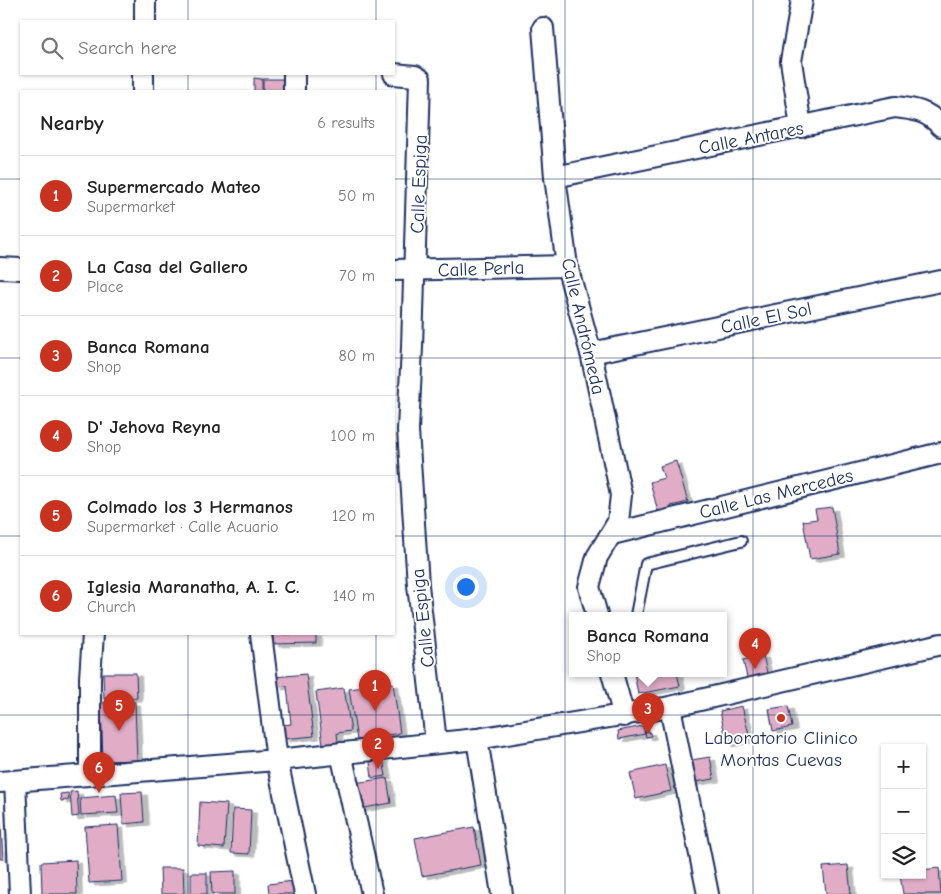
<!DOCTYPE html>
<meta charset="utf-8">
<style>
:root{--surface:#fff;--page:#f2f2f2;--text:#222;--muted:#767676;--line:#e0e0e0;--accent:#c8321e}
body{margin:0;font-family:"Comic Neue",sans-serif;background:var(--page);color:var(--text)}
.controls{position:absolute;right:15px;bottom:15px;display:grid;overflow:hidden;border-radius:0px;box-shadow:0 1px 4px #0004}
.controls button{width:45px;height:45px;display:grid;place-items:center;padding:0;border:0;border-bottom:1px solid var(--line);background:var(--surface);color:var(--text);font:25px sans-serif}
.you{position:absolute;left:465px;top:586px;width:18px;height:18px;margin:-12px;border:4px solid #fff;border-radius:50%;background:#1a73e8;box-shadow:0 0 0 8px #1a73e833}
.badge{display:grid;place-items:center;width:32px;height:32px;border-radius:50%;background:var(--accent);color:#fff;font-size:16px;font-weight:700}
.pin{position:absolute;translate:-50% -41px;filter:drop-shadow(0 1px 2px #0008)}
.pin::after{content:'';position:absolute;top:26px;width:18px;height:15px;background:inherit;clip-path:polygon(0 0,100% 0,50% 100%)}
.popup{position:absolute;left:569px;top:612px;width:158px;height:65px;box-sizing:border-box;display:grid;place-content:center;border-radius:0px;background:var(--surface);filter:drop-shadow(0 1px 4px #0005);font-size:16px;white-space:nowrap;color:var(--muted)}
.popup b{font-size:19px;color:var(--text)}
.popup::after{content:'';position:absolute;left:50%;top:100%;margin-left:-10px;border:10px solid transparent;border-top-color:var(--surface)}
.list{margin:0;padding:0;list-style:none}
h2{display:flex;justify-content:space-between;align-items:center;height:65px;margin:0;padding:0 20px;font-size:21px}
h2 small{font-size:16px;font-weight:400;color:var(--muted)}
.list li{display:grid;grid-template-columns:32px 1fr auto;gap:15px;align-items:center;box-sizing:border-box;height:80px;padding:0 20px;border-top:1px solid var(--line)}
.list b{display:block;font-size:19px;white-space:nowrap}
.list p{margin:0;font-size:16px;white-space:nowrap;color:var(--muted)}
.list em{font-size:16px;font-style:normal;color:var(--muted)}
.icon{flex:none;width:28px;height:28px;fill:none;stroke:currentColor;stroke-width:2;stroke-linecap:round;stroke-linejoin:round}
.map{position:relative;flex:none;width:941px;height:894px;overflow:hidden}
.search{position:absolute;background:var(--surface);box-shadow:0 1px 4px #0004;left:20px;top:20px;width:375px;height:55px;display:flex;align-items:center;gap:12px;box-sizing:border-box;padding:0 18px;border-radius:0px;color:var(--muted);font-size:19px}
.panel{position:absolute;background:var(--surface);box-shadow:0 1px 4px #0004;left:20px;top:90px;width:375px;height:545px;border-radius:0px}
.map>svg:first-child{display:block}
.building{fill:#e0acc6;stroke:#1b2f5e;filter:url(#shadow)}
.lines{fill:none;stroke-linecap:round;stroke-linejoin:round}
.lane-casing{stroke:#1b2f5e;stroke-width:14}
.street-casing{stroke:#1b2f5e;stroke-width:24}
.lane{stroke:#fff;stroke-width:10}
.street{stroke:#fff;stroke-width:20}
.grid{fill:none;stroke:#1b2f5e;stroke-width:1;stroke-opacity:0.55}
.poi-dot{fill:#c8321e;stroke:#fff;stroke-width:2}
.labels{text-anchor:middle;stroke-width:4;stroke-linejoin:round;paint-order:stroke}
.street-label{font-size:19px;fill:#1b2f5e;stroke:#fff}
.poi-label{font-size:19px;fill:#1b2f5e;stroke:#fff}
</style>
<div class="map">
<svg width="941" height="894" viewBox="0 0 941 894">
<defs>
<filter id="shadow"><feDropShadow dx="5.5" dy="3" stdDeviation="0" flood-color="#0004"/></filter>
</defs>
<rect width="100%" height="100%" fill="#fff"/>
<filter id="ink" filterUnits="userSpaceOnUse"><feTurbulence type="fractalNoise" baseFrequency=".02" numOctaves="2"/><feDisplacementMap in="SourceGraphic" scale="10" xChannelSelector="R" yChannelSelector="G"/><feConvolveMatrix kernelMatrix="1 2 1 2 8 2 1 2 1" color-interpolation-filters="sRGB"/></filter>
<g filter="url(#ink)">
<g class="building">
<polygon points="254,78 262,79 262,91 254,91"/>
<rect x="263" y="79" width="21" height="12"/>
<polygon points="676,461 688,502 671,506 673,515 660,519 650,482 664,478 660,466"/>
<polygon points="832,507 840,554 810,559 803,521 817,519 815,509"/>
<polygon points="273,634 316,634 316,643 273,644"/>
<polygon points="763,655 768,677 748,682 743,660"/>
<polygon points="103,673 136,673 137,698 104,699"/>
<polygon points="634,673 677,673 680,686 638,694"/>
<polygon points="306,674 314,736 284,739 282,725 291,724 287,686 277,687 275,677"/>
<polygon points="393,683 400,733 357,740 349,689"/>
<polygon points="344,688 351,731 337,733 338,742 323,745 316,692"/>
<polygon points="135,702 137,760 103,761 101,703"/>
<polygon points="742,706 750,739 727,744 720,711"/>
<polygon points="788,706 792,727 773,731 769,709"/>
<polygon points="643,726 645,734 619,739 618,731"/>
<polygon points="649,731 651,736 646,737 645,732"/>
<polygon points="710,757 714,779 689,783 685,761"/>
<polygon points="383,759 386,776 372,778 370,762"/>
<polygon points="665,765 671,791 636,799 630,773"/>
<polygon points="387,778 391,803 359,809 354,783"/>
<polygon points="77,791 79,816 72,817 70,792"/>
<polygon points="142,792 144,822 123,824 121,793"/>
<polygon points="68,793 69,800 61,801 60,794"/>
<polygon points="116,795 118,813 81,815 80,798"/>
<polygon points="200,802 227,804 224,848 198,846"/>
<polygon points="0,809 3,859 0,859"/>
<polygon points="233,809 251,810 249,854 231,853"/>
<polygon points="118,825 122,881 89,883 85,827"/>
<polygon points="474,827 481,865 422,876 415,838"/>
<polygon points="76,860 77,894 42,894 41,862"/>
<polygon points="848,865 851,894 826,894 823,867"/>
<polygon points="160,868 183,868 184,894 161,894"/>
<polygon points="939,868 941,894 903,894 900,875 922,875 922,870"/>
<polygon points="235,871 235,894 212,894 211,872"/>
<rect x="191" y="873" width="16" height="21"/>
<polygon points="293,881 294,894 269,894 268,884"/>
</g>
<g class="lines">
<defs>
<polyline id="lane" points="636,615 646,564 741,541"/>
<g id="street">
<polyline points="145,21 145,0"/>
<polyline points="543,28 555,177 567,266 591,353 621,495 618,522 597,557 589,587 597,615"/>
<polyline points="394,74 415,76 420,79 412,347 408,430 418,585 436,742"/>
<polyline points="143,91 143,74"/>
<polyline points="294,91 294,74"/>
<polyline points="801,127 791,61 802,0"/>
<path d="M555 177 895 107C914 109 928 111 941 126"/>
<polyline points="0,268 21,269"/>
<polyline points="394,270 567,266"/>
<polyline points="591,353 941,281"/>
<polyline points="612,534 941,453"/>
<polyline points="261,634 277,760 305,894"/>
<polyline points="612,673 624,716"/>
<polyline points="670,707 708,894"/>
<polyline points="477,739 502,894"/>
<polyline points="341,753 372,894"/>
<polyline points="90,775 90,678 93,634"/>
<polyline points="15,781 20,894"/>
<polyline points="0,782 277,760 477,739 670,707 941,644"/>
</g>
</defs>
<use href="#lane" class="lane-casing"/>
<use href="#street" class="street-casing"/>
<use href="#lane" class="lane"/>
<use href="#street" class="street"/>
</g>
</g>
<path class="grid" d="M188 0V21M376 0V21M565 0V894M753 0V894M188 74V91M376 74V91M0 179H21M394 179H941M0 358H21M394 358H941M0 536H21M394 536H941M188 634V894M376 634V894M0 715H941"/>
<circle class="poi-dot" cx="781" cy="718" r="5"/>
<g class="labels">
<g class="street-label">
<text transform="translate(751 137) rotate(-11)" y="7">Calle Antares</text>
<text transform="translate(418 184) rotate(-88)" y="7">Calle Espiga</text>
<text transform="translate(481 268) rotate(-2)" y="7">Calle Perla</text>
<text transform="translate(766 317) rotate(-12)" y="7">Calle El Sol</text>
<text transform="translate(584 326) rotate(77)" y="7">Calle Andrómeda</text>
<text transform="translate(776 493) rotate(-14)" y="7">Calle Las Mercedes</text>
<text transform="translate(422 618) rotate(-96)" y="7">Calle Espiga</text>
</g>
<g class="poi-label">
<text x="781" y="744">Laboratorio Clinico<tspan x="781" dy="22">Montas Cuevas</tspan></text>
</g>
</g>
</svg>
<div class="controls">
<button>+</button>
<button>−</button>
<button><svg class="icon" aria-label="layers" viewBox="0 0 24 24"><path d="M12 4l9 5-9 5-9-5zM3 14l9 5 9-5"/></svg></button>
</div>
<div class="you"></div>
<div class="pin badge" style="left:375px;top:711px">1</div>
<div class="pin badge" style="left:378px;top:769px">2</div>
<div class="pin badge" style="left:648px;top:734px">3</div>
<div class="popup"><b>Banca Romana</b>Shop</div>
<div class="pin badge" style="left:755px;top:669px">4</div>
<div class="pin badge" style="left:119px;top:731px">5</div>
<div class="pin badge" style="left:99px;top:793px">6</div>
<div class="search"><svg class="icon" aria-label="search" viewBox="0 0 24 24"><circle cx="10" cy="10" r="6"/><path d="M15 15l6 6"/></svg>Search here</div>
<section class="panel">
<h2>Nearby<small>6 results</small></h2>
<ul class="list">
<li><span class="badge">1</span><div><b>Supermercado Mateo</b><p>Supermarket</p></div><em>50 m</em></li>
<li><span class="badge">2</span><div><b>La Casa del Gallero</b><p>Place</p></div><em>70 m</em></li>
<li><span class="badge">3</span><div><b>Banca Romana</b><p>Shop</p></div><em>80 m</em></li>
<li><span class="badge">4</span><div><b>D' Jehova Reyna</b><p>Shop</p></div><em>100 m</em></li>
<li><span class="badge">5</span><div><b>Colmado los 3 Hermanos</b><p>Supermarket · Calle Acuario</p></div><em>120 m</em></li>
<li><span class="badge">6</span><div><b>Iglesia Maranatha, A. I. C.</b><p>Church</p></div><em>140 m</em></li>
</ul>
</section>
</div>
